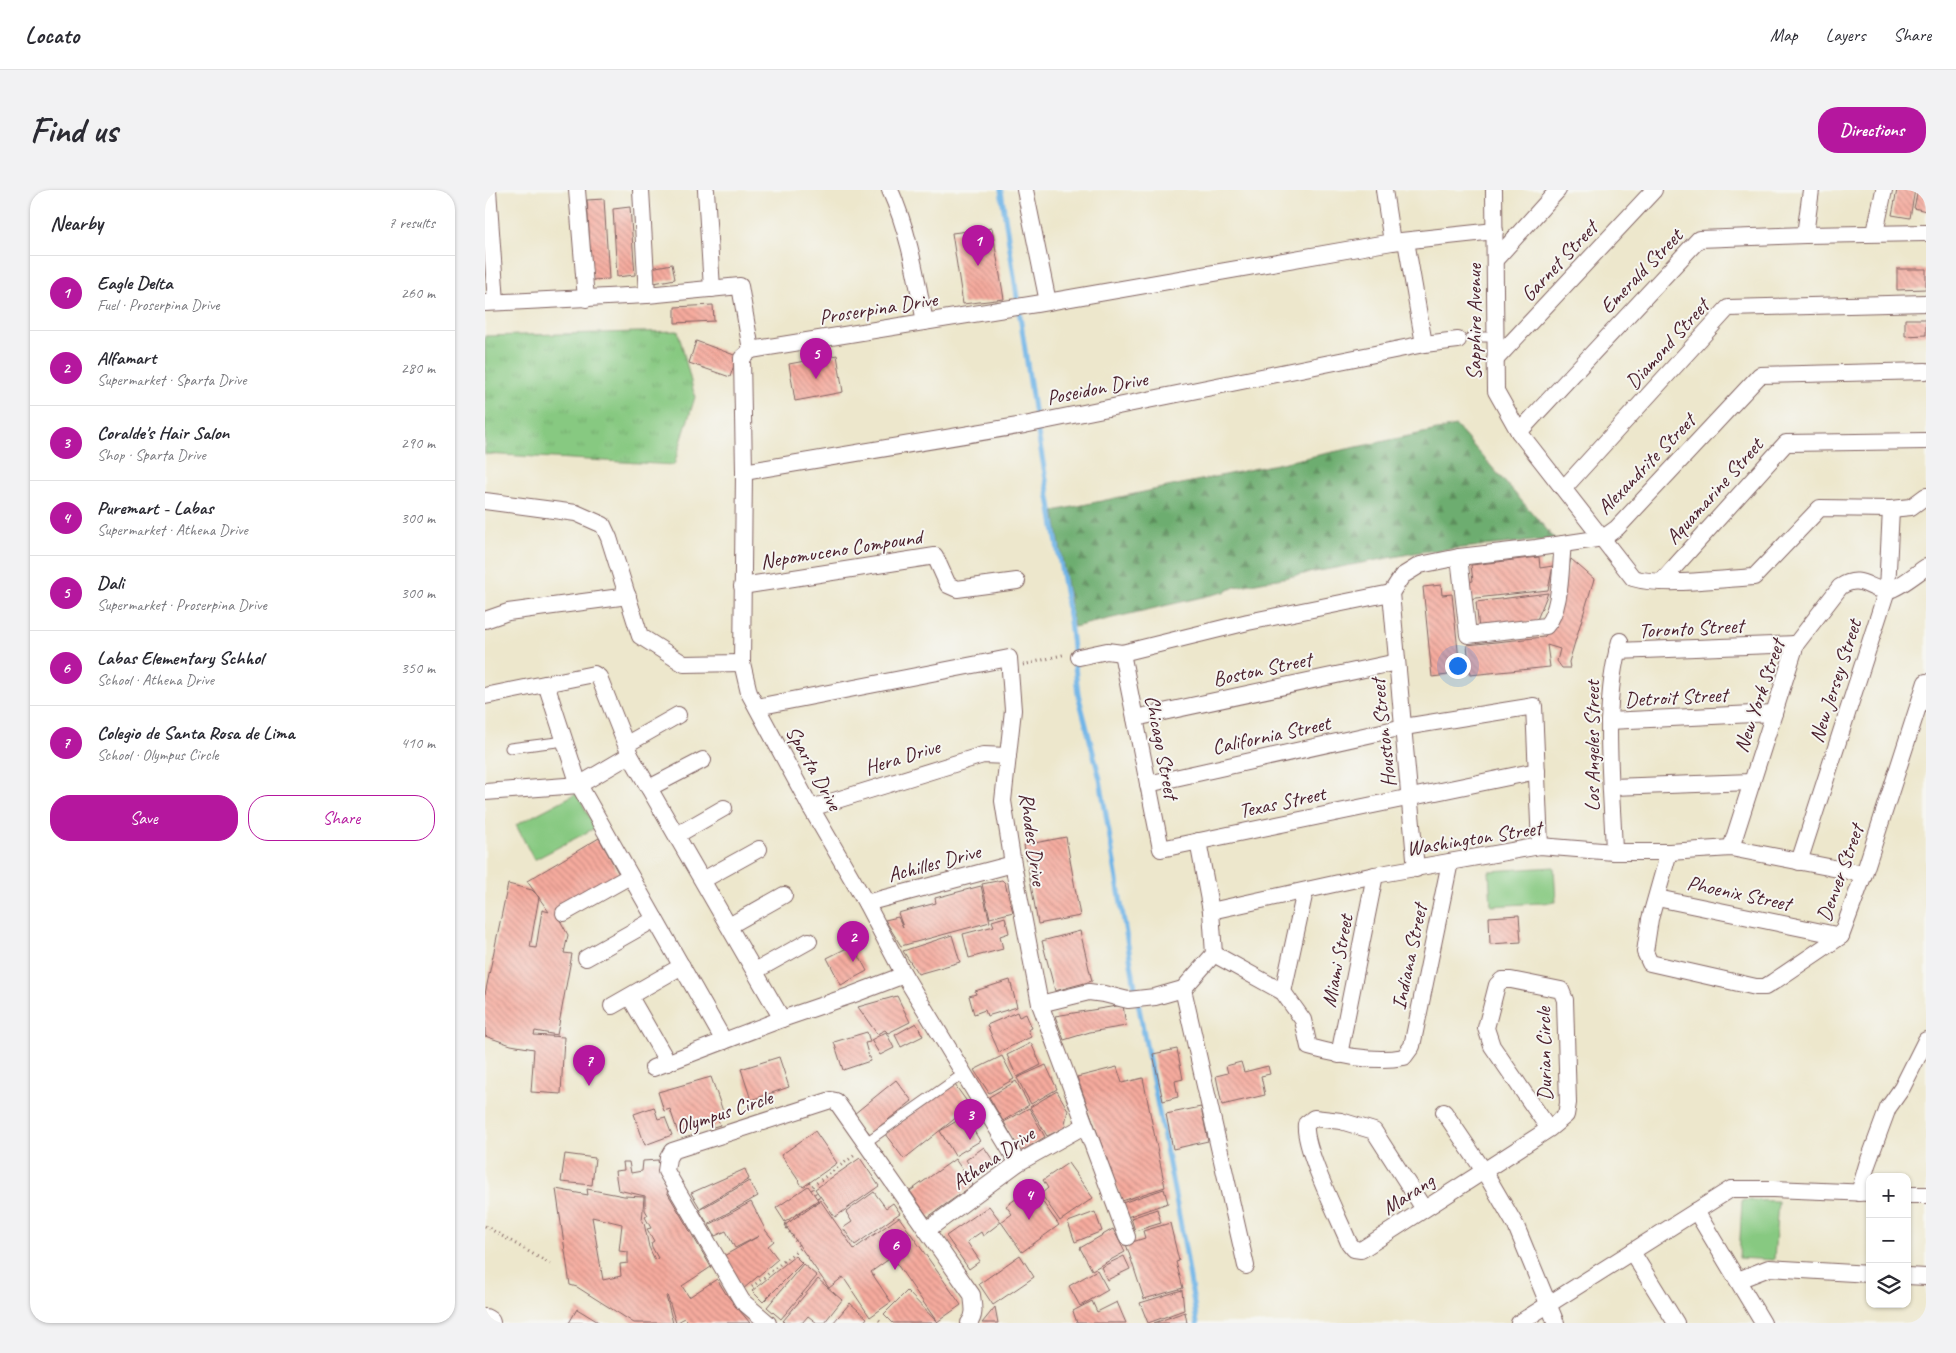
<!DOCTYPE html>
<meta charset="utf-8">
<style>
:root{--surface:#fff;--page:#f2f2f3;--text:#2b2b33;--muted:#7c7c81;--line:#e1e1e2;--accent:#b5179e}
body{margin:0;font-family:Caveat,sans-serif;background:var(--page);color:var(--text)}
.controls{position:absolute;right:15px;bottom:15px;display:grid;overflow:hidden;border-radius:10px;box-shadow:0 1px 4px #0004}
.controls button{width:45px;height:45px;display:grid;place-items:center;padding:0;border:0;border-bottom:1px solid var(--line);background:var(--surface);color:var(--text);font:25px sans-serif}
.you{position:absolute;left:972px;top:475px;width:18px;height:18px;margin:-12px;border:4px solid #fff;border-radius:50%;background:#1a73e8;box-shadow:0 0 0 8px #1a73e833}
.badge{display:grid;place-items:center;width:32px;height:32px;border-radius:50%;background:var(--accent);color:#fff;font-size:16px;font-weight:700}
.pin{position:absolute;translate:-50% -41px;filter:drop-shadow(0 1px 2px #0008)}
.pin::after{content:'';position:absolute;top:26px;width:18px;height:15px;background:inherit;clip-path:polygon(0 0,100% 0,50% 100%)}
.list{margin:0;padding:0;list-style:none}
h2{display:flex;justify-content:space-between;align-items:center;height:65px;margin:0;padding:0 20px;font-size:21px}
h2 small{font-size:16px;font-weight:400;color:var(--muted)}
.list li{display:grid;grid-template-columns:32px 1fr auto;gap:15px;align-items:center;box-sizing:border-box;height:75px;padding:0 20px;border-top:1px solid var(--line)}
.list b{display:block;font-size:19px;white-space:nowrap}
.list p{margin:0;font-size:16px;white-space:nowrap;color:var(--muted)}
.list em{font-size:16px;font-style:normal;color:var(--muted)}
.actions{display:flex;gap:10px;padding:15px 20px}
.actions a{flex:1;padding:11px 0;border:1px solid var(--accent);border-radius:20px;text-align:center;font-size:18px;color:var(--accent)}
.actions .main{background:var(--accent);color:#fff}
.icon{flex:none;width:28px;height:28px;fill:none;stroke:currentColor;stroke-width:2;stroke-linecap:round;stroke-linejoin:round}
.map{position:relative;flex:none;width:1441px;height:1133px;overflow:hidden;border-radius:20px}
header{display:flex;align-items:center;gap:30px;box-sizing:border-box;height:70px;padding:0 25px;background:var(--surface);border-bottom:1px solid var(--line)}
header strong{font-size:24px}
nav{display:flex;gap:28px;margin-inline-start:auto;font-size:18px}
.intro{display:flex;align-items:center;justify-content:space-between;box-sizing:border-box;height:120px;padding:0 30px}
h1{margin:0;font-size:35px}
.button{padding:12px 22px;border-radius:20px;background:var(--accent);color:#fff;font-size:18px;font-weight:700}
main{display:flex;gap:30px;padding:0 30px}
aside{flex:1;background:var(--surface);border-radius:20px;box-shadow:0 1px 4px #0004}
.map>svg:first-child{display:block}
.grass{fill:url(#grass-tufts);stroke:#687456}
.forest{fill:url(#forest-firs);stroke:#5c664d}
.pitch{fill:#87c981;stroke:#687456}
.lines{fill:none;stroke-linecap:round;stroke-linejoin:round}
.stream{stroke:#71b5e7;stroke-width:5}
.building{fill:url(#building-back-hatch);fill-rule:evenodd}
.service-casing{stroke:#836563;stroke-width:11}
.minor-casing{stroke:#836563;stroke-width:18}
.secondary-casing{stroke:#836563;stroke-width:26}
.path{stroke:#836563;stroke-width:3;stroke-dasharray:1 4;stroke-linecap:butt}
.service{stroke:#fff;stroke-width:9}
.minor{stroke:#fff;stroke-width:16}
.secondary{stroke:#fff;stroke-width:24}
.labels{text-anchor:middle;stroke-width:4;stroke-linejoin:round;paint-order:stroke}
.street-label{font-size:21px;fill:#4a1f2b;stroke:#f6f6f2}
</style>
<header>
<strong>Locato</strong>
<nav><a>Map</a><a>Layers</a><a>Share</a></nav>
</header>
<div class="intro"><h1>Find us</h1><a class="button">Directions</a></div>
<main>
<aside>
<h2>Nearby<small>7 results</small></h2>
<ul class="list">
<li><span class="badge">1</span><div><b>Eagle Delta</b><p>Fuel · Proserpina Drive</p></div><em>260 m</em></li>
<li><span class="badge">2</span><div><b>Alfamart</b><p>Supermarket · Sparta Drive</p></div><em>280 m</em></li>
<li><span class="badge">3</span><div><b>Coralde's Hair Salon</b><p>Shop · Sparta Drive</p></div><em>290 m</em></li>
<li><span class="badge">4</span><div><b>Puremart - Labas</b><p>Supermarket · Athena Drive</p></div><em>300 m</em></li>
<li><span class="badge">5</span><div><b>Dali</b><p>Supermarket · Proserpina Drive</p></div><em>300 m</em></li>
<li><span class="badge">6</span><div><b>Labas Elementary Schhol</b><p>School · Athena Drive</p></div><em>350 m</em></li>
<li><span class="badge">7</span><div><b>Colegio de Santa Rosa de Lima</b><p>School · Olympus Circle</p></div><em>410 m</em></li>
</ul>
<div class="actions"><a class="main">Save</a><a>Share</a></div>
</aside>
<div class="map">
<svg width="1441" height="1133" viewBox="0 0 1441 1133">
<defs>
<pattern id="grass-tufts" width="24" height="20" patternUnits="userSpaceOnUse" patternTransform="scale(1.25)"><rect width="24" height="20" fill="#87c981"/><path d="M3 7l-1-3M5 7V3M7 7l1-3M15 17l-1-3M17 17v-4M19 17l1-3" fill="none" stroke="#76ac70"/></pattern>
<pattern id="forest-firs" width="22" height="20" patternUnits="userSpaceOnUse" patternTransform="scale(1.25)"><rect width="22" height="20" fill="#6dad6f"/><path d="M5 1l3.5 6h-7zM16 11l3.5 6h-7z" fill="#5c8c5b"/></pattern>
<pattern id="building-back-hatch" width="6" height="6" patternUnits="userSpaceOnUse" patternTransform="scale(1.25)"><rect width="6" height="6" fill="#f6ab9e"/><path d="M-1 5l2 2M0 0l6 6M5-1l2 2" fill="none" stroke="#c98b81"/></pattern>
</defs>
<rect width="100%" height="100%" fill="#f6f6f2"/>
<filter id="ink" filterUnits="userSpaceOnUse"><feTurbulence type="fractalNoise" baseFrequency=".02" numOctaves="2"/><feDisplacementMap in="SourceGraphic" scale="10" xChannelSelector="R" yChannelSelector="G"/><feConvolveMatrix kernelMatrix="1 2 1 2 8 2 1 2 1" color-interpolation-filters="sRGB"/></filter>
<filter id="wash" filterUnits="userSpaceOnUse"><feTurbulence type="fractalNoise" baseFrequency=".0096" numOctaves="4" result="noise"/><feDisplacementMap in="SourceGraphic" scale="20" xChannelSelector="R" yChannelSelector="G"/><feGaussianBlur stdDeviation="1.12" result="paint"/><feColorMatrix in="noise" values="0 0 0 0 0 0 0 0 0 0 0 0 0 0 0 0 0 1.4 0 .05"/><feComposite in="paint" operator="in"/></filter>
<g filter="url(#wash)">
<rect width="100%" height="100%" fill="#ede7cc"/>
<polygon class="grass" points="193,141 210,207 189,275 0,264 0,146"/>
<polygon class="forest" points="971,236 1070,349 935,362 750,397 739,402 589,437 569,321"/>
<g class="pitch">
<polygon points="92,603 110,638 49,670 31,635"/>
<polygon points="1069,677 1071,712 1006,716 1004,681"/>
<polygon points="1257,1010 1293,1011 1289,1070 1254,1068"/>
</g>
<g class="lines">
<polyline class="stream" points="516,0 549,219 585,431 593,504 615,589 650,797 700,1057 712,1133"/>
</g>
<g id="blocks">
<g class="building">
<polygon points="1412,0 1430,0 1425,28 1407,25"/>
<polygon points="1433,0 1441,0 1441,21 1429,18"/>
<polygon points="119,9 124,89 107,90 102,10"/>
<polygon points="145,17 150,85 132,87 128,19"/>
<polygon points="507,38 519,109 478,114 467,43"/>
<polygon points="187,74 190,89 169,93 166,78"/>
<polygon points="1412,79 1441,79 1441,99 1412,100"/>
<polygon points="228,115 229,131 190,133 190,117"/>
<polygon points="1420,129 1441,129 1441,145 1420,146"/>
<polygon points="211,151 252,166 245,187 204,173"/>
<polygon points="352,165 358,202 310,211 304,174"/>
<polygon points="1054,367 1055,378 1068,376 1063,400 982,409 980,392 988,391 986,375"/>
<polygon points="1086,369 1109,389 1084,472 1085,478 1077,478 1072,471 1075,459 1062,455 1065,477 985,485 982,455 1059,447 1066,439"/>
<polygon points="956,395 957,405 967,404 975,479 963,480 963,485 947,487 938,397"/>
<polygon points="1063,403 1051,432 994,439 991,412"/>
<polygon points="581,647 595,726 553,734 539,655"/>
<polygon points="114,648 136,688 71,723 83,745 79,763 87,764 72,845 50,841 49,845 79,847 76,904 46,902 49,859 26,855 0,846 0,804 23,694 47,700 54,707 45,757 51,758 57,720 64,722 42,691"/>
<polygon points="517,690 520,693 528,722 505,728 497,694"/>
<polygon points="496,696 505,732 416,756 400,730 413,727 418,737 413,723 451,713 450,708"/>
<polygon points="1034,725 1036,752 1005,754 1004,727"/>
<polygon points="520,727 524,743 515,746 518,759 484,768 478,744 509,736 507,731"/>
<polygon points="595,741 607,791 570,801 557,751"/>
<polygon points="467,745 475,772 433,784 418,761"/>
<polygon points="368,755 382,781 356,795 342,768"/>
<polygon points="525,790 532,817 502,826 500,820 489,824 484,806 491,804 490,801"/>
<polygon points="412,806 425,832 403,843 400,840 392,844 373,817"/>
<polygon points="638,815 641,836 605,842 579,850 570,826"/>
<polygon points="532,822 534,827 541,824 547,838 543,840 546,847 514,862 502,835"/>
<polygon points="431,833 438,846 416,857 410,845"/>
<polygon points="382,842 385,852 380,853 385,871 358,880 349,852"/>
<polygon points="401,842 409,858 395,865 386,850"/>
<polygon points="546,853 556,875 532,887 522,865"/>
<polygon points="692,859 698,889 690,891 693,907 678,911 668,864"/>
<polygon points="517,866 529,889 504,903 489,880"/>
<polygon points="294,867 304,897 266,910 256,879"/>
<polygon points="756,872 759,882 783,876 785,884 776,886 780,905 737,915 731,886 743,883 741,876"/>
<polygon points="561,875 572,899 546,914 532,888"/>
<polygon points="632,877 637,893 658,888 680,997 637,1011 592,887"/>
<polygon points="226,887 240,927 233,930 235,935 228,937 226,932 193,943 185,919 179,921 173,902"/>
<polygon points="411,890 427,911 385,944 369,924"/>
<polygon points="531,891 544,915 518,931 504,907"/>
<polygon points="470,895 483,913 470,923 472,927 419,969 400,944 434,917"/>
<polygon points="572,901 583,920 579,938 562,946 545,917"/>
<polygon points="169,917 173,929 180,927 187,945 160,955 149,924"/>
<polygon points="716,917 723,951 688,959 681,924"/>
<polygon points="544,918 560,947 535,962 519,932"/>
<polygon points="480,926 495,951 470,966 455,941"/>
<polygon points="330,941 352,973 318,997 296,965"/>
<polygon points="499,957 509,972 491,984 481,970"/>
<polygon points="80,964 110,968 107,995 76,992"/>
<polygon points="375,968 394,996 350,1027 330,999"/>
<polygon points="470,969 488,995 443,1027 425,1001"/>
<path d="M173 970 175 984 183 1001 182 1002 226 1077 197 1096 204 1107 232 1089 241 1104 265 1133H205L200 1128 191 1133 182 1105 181 1106 188 1133H149L92 1097 85 1095 71 999 103 1005 102 999 139 1006 159 1007 157 1032 159 1033 164 1057 170 1070 173 1068 167 1057 166 1053 169 1051 162 1039 166 1038 160 1027 163 1025 160 1020V1006L133 1000 130 981 139 980 138 972H144L146 983 157 981 158 971ZM107 1027 137 1034 134 1061 143 1062V1073L135 1074 136 1086 118 1090Z"/>
<polygon points="583,973 608,1008 575,1031 556,1004 563,998 558,990"/>
<polygon points="260,979 264,989 215,1018 206,1003"/>
<polygon points="264,991 273,1006 223,1034 214,1020"/>
<polygon points="323,996 333,1010 300,1032 291,1018"/>
<polygon points="547,997 574,1035 537,1062 516,1032 527,1024 521,1016"/>
<polygon points="679,999 683,1013 642,1027 637,1013"/>
<polygon points="389,1002 401,1018 408,1013 415,1023 370,1055 358,1038 367,1032 361,1022"/>
<polygon points="335,1010 369,1059 414,1027 476,1115 452,1132 453,1133 408,1133 399,1124 422,1101 452,1132 407,1067 386,1082 406,1112 385,1127 358,1087 344,1098 300,1035"/>
<polygon points="266,1012 281,1041 289,1051 283,1056 293,1069 257,1100 237,1067 274,1046 250,1058 241,1041 230,1046 224,1035"/>
<polygon points="504,1016 516,1032 498,1046 496,1042 482,1052 495,1071 484,1079 461,1046"/>
<polygon points="672,1019 676,1033 650,1041 646,1028"/>
<polygon points="610,1022 617,1041 590,1052 583,1032"/>
<polygon points="685,1033 694,1071 691,1072 698,1098 659,1109 641,1054 660,1048 658,1041"/>
<polygon points="628,1039 640,1062 607,1080 595,1058"/>
<polygon points="535,1065 549,1087 508,1115 494,1094"/>
<polygon points="310,1066 317,1073 278,1112 267,1101"/>
<polygon points="639,1066 645,1079 622,1090 616,1077"/>
<polygon points="318,1074 332,1086 296,1129 282,1117"/>
<polygon points="612,1080 623,1100 595,1116 584,1096"/>
<polygon points="333,1089 357,1110 339,1133 332,1133 323,1126 317,1133 300,1133 298,1131"/>
<polygon points="697,1100 699,1120 663,1133 655,1113"/>
<polygon points="607,1111 612,1122 632,1112 641,1133 592,1133 588,1121"/>
<polygon points="365,1113 382,1128 378,1133 348,1133"/>
<polygon points="510,1117 513,1133 497,1133"/>
<polygon points="92,1119 115,1133 84,1133"/>
<polygon points="700,1122 702,1133 669,1133"/>
</g>
</g>
</g>
<g filter="url(#ink)">
<use href="#blocks" fill-opacity="0" stroke="#836563" stroke-width="1"/>
<g class="lines">
<defs>
<g id="service">
<polyline points="986,147 1010,147"/>
<polyline points="25,558 80,551"/>
<polyline points="380,953 478,884"/>
</g>
<g id="minor">
<polyline points="3,0 11,112"/>
<polyline points="92,0 101,109"/>
<polyline points="156,0 162,105"/>
<polyline points="221,0 227,99"/>
<path d="M405 0C424 42 431 86 440 132"/>
<polyline points="540,0 563,112"/>
<polyline points="899,0 907,52"/>
<path d="M1009 0 1011 201 1034 242 1148 388C1177 397 1236 389 1269 387L1335 318 1406 319 1426 317 1441 306"/>
<polyline points="1390,43 1399,0"/>
<polyline points="1320,45 1326,0"/>
<polyline points="921,51 939,154"/>
<polyline points="1010,70 1073,0"/>
<polyline points="0,113 162,105 255,96 266,160"/>
<polyline points="266,160 257,168 259,282 257,473 264,503 326,618 381,713 419,785 533,973"/>
<polyline points="266,160 551,114 907,52 1010,41"/>
<polyline points="1010,170 1169,0"/>
<polyline points="1034,242 1214,49 1320,45 1441,43"/>
<polyline points="259,282 539,235 939,154 973,150"/>
<polyline points="1079,298 1243,118 1441,113"/>
<polyline points="0,311 91,323 118,335 124,348 155,446 199,474 257,473"/>
<path d="M974 367 983 445 1061 436C1077 419 1075 377 1078 354"/>
<polyline points="1176,392 1301,253 1441,251"/>
<polyline points="257,396 450,366 463,395 472,399 532,391"/>
<polyline points="906,403 917,386 935,375 974,367 1051,358 1118,348 1132,338 1275,185 1441,181"/>
<polyline points="906,403 931,679"/>
<polyline points="0,430 23,422 143,406"/>
<polyline points="1132,461 1311,454"/>
<polyline points="637,463 676,659 1052,581"/>
<polyline points="594,467 622,461 637,463 763,432 906,403"/>
<polyline points="61,494 94,595 239,851"/>
<polyline points="0,506 109,484 114,487 145,565 297,829"/>
<polyline points="272,517 524,468 528,520 518,611 528,674 555,814 642,1047"/>
<polyline points="650,528 912,472"/>
<polyline points="1124,531 1289,523"/>
<polyline points="142,554 193,525"/>
<polyline points="663,594 919,537 1049,516 1055,656"/>
<polyline points="1127,597 1267,592"/>
<polyline points="164,598 218,570"/>
<polyline points="0,602 94,595 145,565"/>
<polyline points="326,618 498,565 523,566"/>
<polyline points="192,645 239,618"/>
<path d="M1246 658 1311 454 1355 397C1378 382 1385 403 1404 400 1414 398 1432 383 1441 377"/>
<path d="M1129 662C1127 595 1116 516 1135 451"/>
<polyline points="1184,662 1165,729 1160,762 1165,773 1271,797 1280,797 1288,792 1356,746 1379,684 1441,492"/>
<polyline points="1314,672 1402,400 1406,319"/>
<polyline points="218,690 274,659"/>
<polyline points="1172,708 1356,746"/>
<polyline points="381,713 528,674"/>
<polyline points="726,721 890,685 1055,656 1129,662 1184,662 1246,658 1379,684"/>
<polyline points="79,723 145,686"/>
<polyline points="244,736 299,705"/>
<path d="M729 764 798 802 818 830 824 857C855 865 888 873 919 867L927 856 965 672"/>
<polyline points="101,768 170,729"/>
<polyline points="270,781 324,751"/>
<polyline points="698,799 761,1076"/>
<polyline points="798,802 820,701"/>
<polyline points="145,807 183,873"/>
<polyline points="555,814 604,802 619,804 643,810 670,807 698,799 729,764 726,721 713,651"/>
<polyline points="127,816 197,776"/>
<polyline points="854,865 890,685"/>
<polyline points="168,878 297,829 364,806 419,785"/>
<polyline points="959,922 999,981 1031,1036 1071,1133"/>
<polyline points="1374,1003 1382,975 1403,918 1417,898 1441,850"/>
<polyline points="1422,1005 1441,1005"/>
<path d="M939 1019 889 941 856 931 829 928 821 934C818 958 854 1028 864 1053L869 1059 876 1060 1064 939 1081 925 1083 913 1080 810 1076 800 1026 790H1017L1012 795 1001 838 1007 856 1064 939"/>
<polyline points="1211,1021 1278,1133"/>
<polyline points="442,1040 533,973 599,936"/>
<polyline points="1147,1062 1191,1133"/>
<polyline points="1422,1086 1441,1087"/>
<polyline points="1253,1090 1284,1078 1385,1084"/>
<path d="M283 1133 257 1111 181 981 183 968 187 961 346 910 351 911 487 1105C488 1115 491 1125 484 1133"/>
<polyline points="1034,1133 1246,999 1288,999 1385,1003"/>
</g>
<polyline id="secondary" points="0,1131 3,1133"/>
</defs>
<use href="#service" class="service-casing"/>
<use href="#minor" class="minor-casing"/>
<use href="#secondary" class="secondary-casing"/>
<g class="path">
<polyline points="538,475 581,464"/>
<polyline points="0,1036 65,1074"/>
<polyline points="267,1097 315,1058 300,1035 335,1010 326,997 370,965"/>
<polyline points="394,1130 398,1133"/>
</g>
<use href="#service" class="service"/>
<use href="#minor" class="minor"/>
<use href="#secondary" class="secondary"/>
</g>
</g>
<g class="labels">
<g class="street-label">
<text transform="translate(1074 71) rotate(-47)" y="7">Garnet Street</text>
<text transform="translate(1156 81) rotate(-46)" y="7">Emerald Street</text>
<text transform="translate(393 118) rotate(-9)" y="7">Proserpina Drive</text>
<text transform="translate(989 132) rotate(-90)" y="7">Sapphire Avenue</text>
<text transform="translate(1182 154) rotate(-48)" y="7">Diamond Street</text>
<text transform="translate(612 198) rotate(-11)" y="7">Poseidon Drive</text>
<text transform="translate(1161 274) rotate(-46)" y="7">Alexandrite Street</text>
<text transform="translate(1229 301) rotate(-48)" y="7">Aquamarine Street</text>
<text transform="translate(356 359) rotate(-9)" y="7">Nepomuceno Compound</text>
<text transform="translate(1206 438) rotate(-3)" y="7">Toronto Street</text>
<text transform="translate(777 479) rotate(-12)" y="7">Boston Street</text>
<text transform="translate(1350 491) rotate(-72)" y="7">New Jersey Street</text>
<text transform="translate(1274 506) rotate(-71)" y="7">New York Street</text>
<text transform="translate(1191 507) rotate(-3)" y="7">Detroit Street</text>
<text transform="translate(898 543) rotate(-96)" y="7">Houston Street</text>
<text transform="translate(786 545) rotate(-12)" y="7">California Street</text>
<text transform="translate(1107 556) rotate(-90)" y="7">Los Angeles Street</text>
<text transform="translate(677 557) rotate(79)" y="7">Chicago Street</text>
<text transform="translate(417 567) rotate(-17)" y="7">Hera Drive</text>
<text transform="translate(329 578) rotate(61)" y="7">Sparta Drive</text>
<text transform="translate(797 612) rotate(-12)" y="7">Texas Street</text>
<text transform="translate(989 648) rotate(-9)" y="7">Washington Street</text>
<text transform="translate(548 649) rotate(82)" y="7">Rhodes Drive</text>
<text transform="translate(449 673) rotate(-15)" y="7">Achilles Drive</text>
<text transform="translate(1355 683) rotate(-70)" y="7">Denver Street</text>
<text transform="translate(1254 703) rotate(12)" y="7">Phoenix Street</text>
<text transform="translate(924 767) rotate(-78)" y="7">Indiana Street</text>
<text transform="translate(852 771) rotate(-79)" y="7">Miami Street</text>
<text transform="translate(1059 864) rotate(-91)" y="7">Durian Circle</text>
<text transform="translate(239 922) rotate(-18)" y="7">Olympus Circle</text>
<text transform="translate(508 968) rotate(-34)" y="7">Athena Drive</text>
<text transform="translate(923 1004) rotate(-33)" y="7">Marang</text>
</g>
</g>
</svg>
<div class="controls">
<button>+</button>
<button>−</button>
<button><svg class="icon" aria-label="layers" viewBox="0 0 24 24"><path d="M12 4l9 5-9 5-9-5zM3 14l9 5 9-5"/></svg></button>
</div>
<div class="you"></div>
<div class="pin badge" style="left:493px;top:76px">1</div>
<div class="pin badge" style="left:368px;top:772px">2</div>
<div class="pin badge" style="left:485px;top:950px">3</div>
<div class="pin badge" style="left:544px;top:1030px">4</div>
<div class="pin badge" style="left:331px;top:189px">5</div>
<div class="pin badge" style="left:410px;top:1080px">6</div>
<div class="pin badge" style="left:104px;top:896px">7</div>
</div>
</main>
